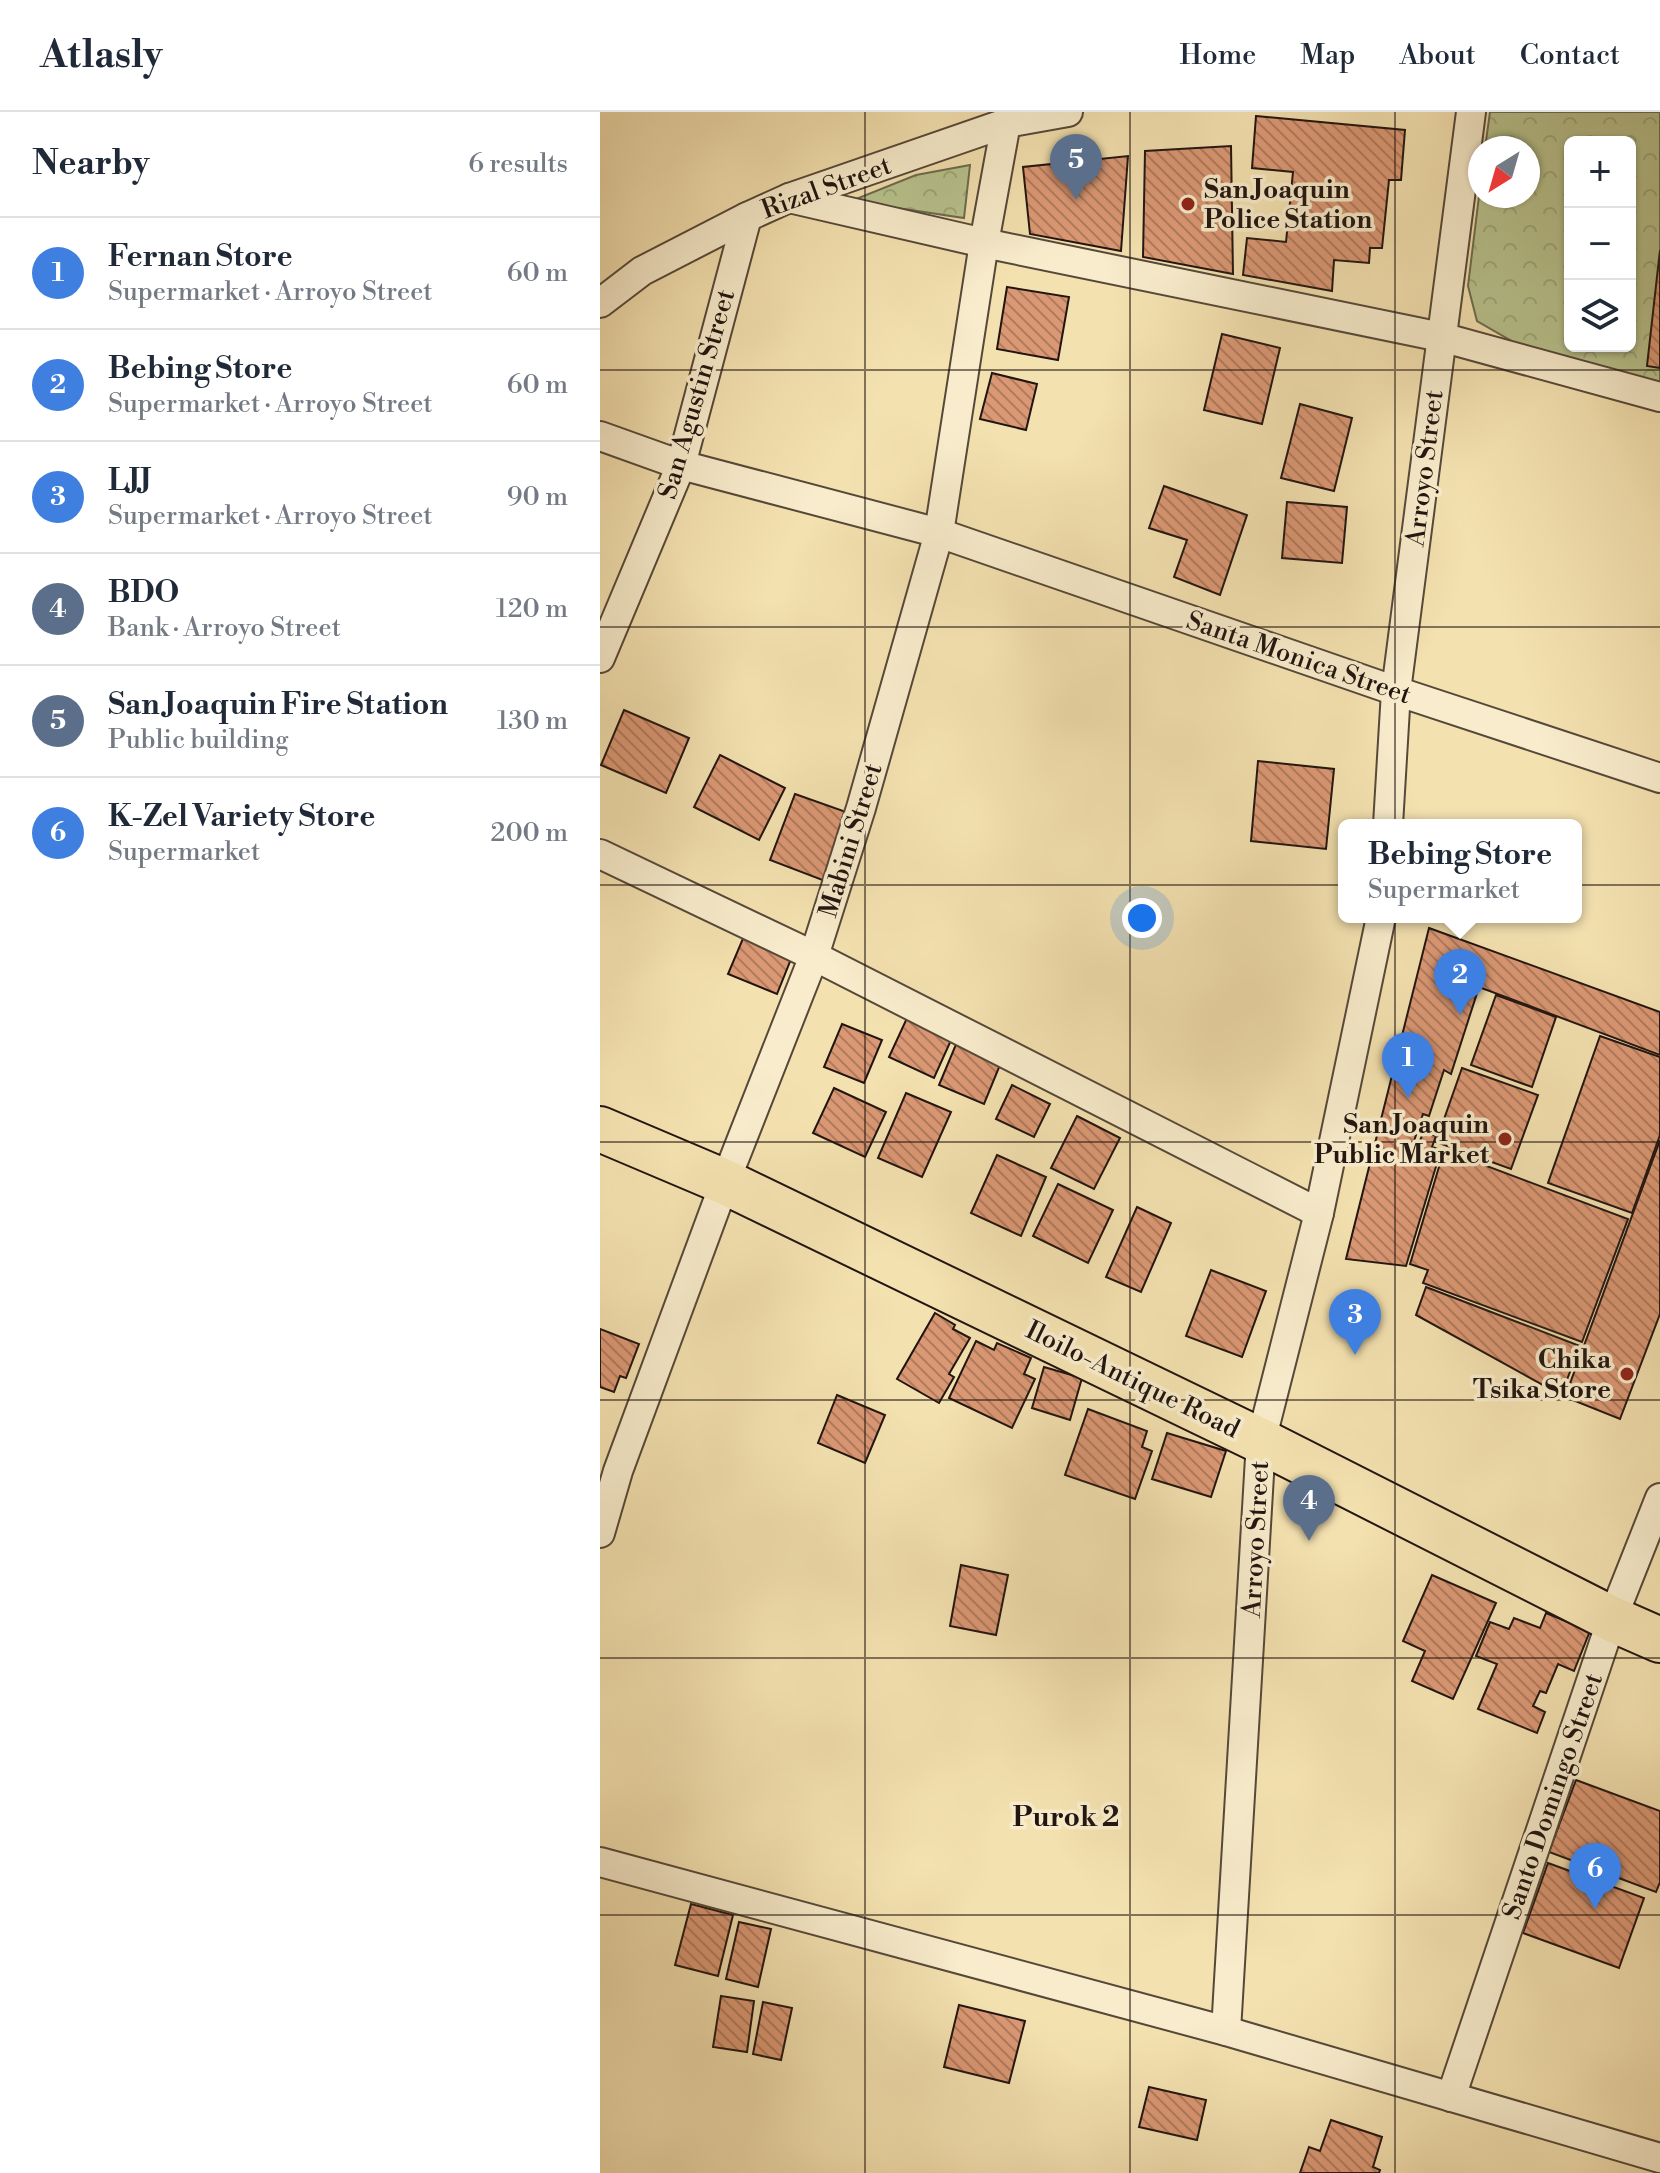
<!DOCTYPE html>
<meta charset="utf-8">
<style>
:root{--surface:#fff;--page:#f2f2f3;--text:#1f2937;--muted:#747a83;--line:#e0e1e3;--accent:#db2777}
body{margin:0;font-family:"Libre Bodoni",serif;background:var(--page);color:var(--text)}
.controls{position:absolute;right:24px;top:24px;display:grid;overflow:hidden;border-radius:12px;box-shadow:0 2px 6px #0004}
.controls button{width:72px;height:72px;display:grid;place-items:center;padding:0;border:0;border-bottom:2px solid var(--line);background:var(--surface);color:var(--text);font:40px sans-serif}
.compass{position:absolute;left:868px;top:24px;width:72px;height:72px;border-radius:50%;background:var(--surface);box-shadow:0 2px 6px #0004;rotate:217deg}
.you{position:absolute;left:542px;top:806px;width:28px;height:28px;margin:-20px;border:6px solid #fff;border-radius:50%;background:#1a73e8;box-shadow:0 0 0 12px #1a73e833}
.badge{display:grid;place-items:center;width:52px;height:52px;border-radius:50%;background:var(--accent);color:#fff;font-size:26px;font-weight:700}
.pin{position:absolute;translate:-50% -66px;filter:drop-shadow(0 2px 4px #0008)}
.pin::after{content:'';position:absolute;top:42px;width:28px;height:24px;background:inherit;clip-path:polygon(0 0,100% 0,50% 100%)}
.popup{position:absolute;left:738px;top:707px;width:244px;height:104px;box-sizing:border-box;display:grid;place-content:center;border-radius:12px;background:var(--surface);filter:drop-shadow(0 2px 6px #0005);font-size:26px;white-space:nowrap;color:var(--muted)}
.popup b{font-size:30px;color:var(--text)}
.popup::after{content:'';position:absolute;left:50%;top:100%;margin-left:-16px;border:16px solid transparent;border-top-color:var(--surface)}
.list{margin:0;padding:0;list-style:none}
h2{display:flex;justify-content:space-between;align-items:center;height:104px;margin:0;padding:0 32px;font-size:34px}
h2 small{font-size:26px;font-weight:400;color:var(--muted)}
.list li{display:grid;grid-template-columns:52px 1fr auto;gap:24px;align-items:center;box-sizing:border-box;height:112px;padding:0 32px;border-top:2px solid var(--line)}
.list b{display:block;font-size:30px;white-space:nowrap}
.list p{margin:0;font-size:26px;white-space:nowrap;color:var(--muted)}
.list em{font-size:26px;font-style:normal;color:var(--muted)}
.icon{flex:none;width:44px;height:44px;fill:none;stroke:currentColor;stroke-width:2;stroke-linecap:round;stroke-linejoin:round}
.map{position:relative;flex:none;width:1060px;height:2061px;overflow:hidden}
header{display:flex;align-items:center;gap:48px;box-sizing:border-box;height:112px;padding:0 40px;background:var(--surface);border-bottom:2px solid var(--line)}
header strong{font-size:38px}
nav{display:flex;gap:44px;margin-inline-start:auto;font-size:28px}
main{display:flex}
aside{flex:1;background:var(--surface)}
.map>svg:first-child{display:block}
.forest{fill:url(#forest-crowns);stroke:#6c6c50;stroke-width:2;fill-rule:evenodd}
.building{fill:url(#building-back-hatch);stroke:#211511;stroke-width:2}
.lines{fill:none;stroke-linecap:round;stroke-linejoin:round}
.street-casing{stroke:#564839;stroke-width:32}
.primary-casing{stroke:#211511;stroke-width:48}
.street{stroke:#f8eccc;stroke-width:28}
.primary{stroke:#f4e1b0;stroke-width:44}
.grid{fill:none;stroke:#211511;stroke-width:2;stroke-opacity:0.55}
.poi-dot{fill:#8f2418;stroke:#f8eccc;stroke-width:3}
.labels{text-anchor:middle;stroke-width:7;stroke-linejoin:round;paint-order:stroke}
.street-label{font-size:26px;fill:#211511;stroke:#f8eccc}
.poi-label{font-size:26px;font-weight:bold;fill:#211511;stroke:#f8eccc;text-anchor:end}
.neighbourhood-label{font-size:28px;font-weight:bold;fill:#211511;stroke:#f8eccc}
</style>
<header>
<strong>Atlasly</strong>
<nav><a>Home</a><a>Map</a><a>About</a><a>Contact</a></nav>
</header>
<main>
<aside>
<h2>Nearby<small>6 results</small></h2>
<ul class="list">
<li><span class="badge" style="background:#3f7fe0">1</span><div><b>Fernan Store</b><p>Supermarket · Arroyo Street</p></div><em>60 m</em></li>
<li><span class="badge" style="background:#3f7fe0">2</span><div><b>Bebing Store</b><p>Supermarket · Arroyo Street</p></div><em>60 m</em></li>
<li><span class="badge" style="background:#3f7fe0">3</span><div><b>LJJ</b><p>Supermarket · Arroyo Street</p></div><em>90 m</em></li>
<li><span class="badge" style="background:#5c6f8a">4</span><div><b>BDO</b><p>Bank · Arroyo Street</p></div><em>120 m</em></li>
<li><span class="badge" style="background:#5c6f8a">5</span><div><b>San Joaquin Fire Station</b><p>Public building</p></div><em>130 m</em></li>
<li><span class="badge" style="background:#3f7fe0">6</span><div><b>K-Zel Variety Store</b><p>Supermarket</p></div><em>200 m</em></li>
</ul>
</aside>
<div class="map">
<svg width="1060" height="2061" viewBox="0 0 1060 2061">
<defs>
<pattern id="forest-crowns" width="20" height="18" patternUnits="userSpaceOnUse" patternTransform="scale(2)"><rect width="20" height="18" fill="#b8c38e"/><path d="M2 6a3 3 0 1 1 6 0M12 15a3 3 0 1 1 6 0" fill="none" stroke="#9ea779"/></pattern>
<pattern id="building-back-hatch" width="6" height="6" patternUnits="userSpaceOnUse" patternTransform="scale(2)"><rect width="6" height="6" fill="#db9874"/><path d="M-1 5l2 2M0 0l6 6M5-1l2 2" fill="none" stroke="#b17b5e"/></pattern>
</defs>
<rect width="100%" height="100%" fill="#f4e1b0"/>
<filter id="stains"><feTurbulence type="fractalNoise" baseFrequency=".0025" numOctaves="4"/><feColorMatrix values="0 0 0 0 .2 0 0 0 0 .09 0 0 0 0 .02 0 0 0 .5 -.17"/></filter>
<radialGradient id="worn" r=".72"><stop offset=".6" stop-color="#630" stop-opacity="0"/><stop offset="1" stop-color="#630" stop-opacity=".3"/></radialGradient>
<g class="forest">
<path d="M890 0H1060V278L924 236 877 209 868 174 880 76V84H928V36H885ZM970 30H1030V234H970Z"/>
<polygon points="370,53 364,106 251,89 316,63"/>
</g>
<g class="building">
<polygon points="656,4 805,18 801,68 789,68 782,136 770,136 769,151 734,148 732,179 643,163 647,126 686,130 693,60 652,56"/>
<polygon points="631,34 633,162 543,145 545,39"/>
<polygon points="528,44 521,139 430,122 423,55"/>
<polygon points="1060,138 1060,256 1047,254"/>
<polygon points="407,175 469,185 458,248 397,237"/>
<polygon points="622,222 680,236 662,312 604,298"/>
<polygon points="392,261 437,272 426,318 380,307"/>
<polygon points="700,292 752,306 734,379 681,366"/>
<polygon points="564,374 647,403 620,483 574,465 587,428 549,416"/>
<polygon points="687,390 747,395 742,451 682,446"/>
<polygon points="24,598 89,626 66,681 1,653"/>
<polygon points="120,643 185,676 159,728 94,695"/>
<polygon points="658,649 734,657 726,737 651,729"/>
<polygon points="195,682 249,701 225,769 170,748"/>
<polygon points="829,816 1060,900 1060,943 879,875 851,962 844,958 829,1004 823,1002 813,1032 818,1035 823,1020 836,1024 832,1035 841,1038 806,1154 746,1147"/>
<polygon points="147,817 195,837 177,882 128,862"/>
<polygon points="896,883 956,905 932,975 871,953"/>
<polygon points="307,906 352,926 334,966 289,945"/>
<polygon points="242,912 282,928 264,971 224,955"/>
<polygon points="1000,924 1060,945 1060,1023 1032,1101 948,1071"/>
<polygon points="357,930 402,948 384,992 339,973"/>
<polygon points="862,956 938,983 911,1057 836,1030"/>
<polygon points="412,973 450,992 434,1025 396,1007"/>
<polygon points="234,976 286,1000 265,1045 213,1021"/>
<polygon points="306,981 351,1000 322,1065 278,1046"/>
<polygon points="477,1004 520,1026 494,1077 451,1056"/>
<polygon points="1060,1028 1060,1202 1020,1307 965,1285"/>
<polygon points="844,1038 1028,1107 982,1230 823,1171 828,1158 810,1152"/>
<polygon points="397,1043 446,1065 421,1124 371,1101"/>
<polygon points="458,1072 513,1098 488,1151 433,1124"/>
<polygon points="537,1095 571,1111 541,1180 506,1165"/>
<polygon points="611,1158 666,1179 642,1245 586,1224"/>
<polygon points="826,1175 980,1234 961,1283 816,1203"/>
<polygon points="335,1201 355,1213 353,1217 370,1226 349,1262 354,1265 339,1291 297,1267"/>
<polygon points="0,1217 39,1232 26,1266 20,1264 14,1280 0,1275"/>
<polygon points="376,1229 394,1238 397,1231 431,1246 424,1262 435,1267 412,1316 349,1286"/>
<polygon points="444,1255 482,1266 470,1308 432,1296"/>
<polygon points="237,1283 285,1303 265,1351 218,1331"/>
<polygon points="488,1297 547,1319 542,1335 552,1339 535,1387 465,1363"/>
<polygon points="567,1321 626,1339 611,1385 552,1367"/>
<polygon points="361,1453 408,1463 396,1523 350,1514"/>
<polygon points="832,1463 896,1491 853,1587 812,1569 825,1539 803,1529"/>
<polygon points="946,1501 990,1519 974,1559 958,1552 946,1581 940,1579 933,1594 945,1600 937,1621 878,1597 897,1552 876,1544 890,1510 909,1517 914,1506 940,1516"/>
<polygon points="976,1668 1060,1699 1060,1770 1056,1780 949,1740"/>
<polygon points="948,1751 1044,1786 1019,1856 923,1821"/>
<polygon points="91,1792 133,1803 118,1864 75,1853"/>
<polygon points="139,1810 171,1817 158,1875 126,1867"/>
<polygon points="121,1884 154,1889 147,1940 113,1935"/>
<polygon points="163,1890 192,1896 181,1948 153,1942"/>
<polygon points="359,1893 425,1909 409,1971 344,1955"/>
<polygon points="549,1975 606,1988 597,2028 539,2015"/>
<polygon points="731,2008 782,2025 773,2055 780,2058 779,2061 700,2061 709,2035 720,2039"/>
</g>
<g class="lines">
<defs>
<g id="street">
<polyline points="189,86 384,131 841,225 1060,285"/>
<polyline points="0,191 42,159 147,105 189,86 406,11 468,0"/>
<polyline points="0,324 81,353 339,421 796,579 1060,666"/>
<polyline points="0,546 81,353 147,105"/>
<polyline points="788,713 796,579 871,0"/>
<polyline points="0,742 214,844 719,1101"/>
<polyline points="0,1421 18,1359 125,1070 214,844 261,696 339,421 384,131 406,11"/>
<polyline points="0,1750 626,1919 1060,2046"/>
<polyline points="626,1919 661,1329 719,1101 781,805"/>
<polyline points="851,1985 1012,1507 1060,1386"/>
</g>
<polyline id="primary" points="0,1017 125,1070 661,1329 1012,1507 1060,1528"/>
</defs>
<use href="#street" class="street-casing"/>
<use href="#primary" class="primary-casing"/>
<use href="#street" class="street"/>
<use href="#primary" class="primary"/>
</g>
<path class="grid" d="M265 0V2061M530 0V2061M795 0V2061M0 258H1060M0 515H1060M0 773H1060M0 1030H1060M0 1288H1060M0 1546H1060M0 1803H1060"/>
<g class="poi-dot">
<circle cx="588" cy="92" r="8"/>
<circle cx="905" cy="1027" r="8"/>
<circle cx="1027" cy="1262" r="8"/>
</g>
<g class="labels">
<g class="street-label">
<text transform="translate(226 75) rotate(-20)" y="9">Rizal Street</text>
<text transform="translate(96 282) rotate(-74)" y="9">San Agustin Street</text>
<text transform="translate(824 356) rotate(-83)" y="9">Arroyo Street</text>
<text transform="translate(699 545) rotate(19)" y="9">Santa Monica Street</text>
<text transform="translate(250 728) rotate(-73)" y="9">Mabini Street</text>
<text transform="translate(533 1267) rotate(26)" y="9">Iloilo-Antique Road</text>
<text transform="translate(655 1427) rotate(-87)" y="9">Arroyo Street</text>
<text transform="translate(952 1684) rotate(-71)" y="9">Santo Domingo Street</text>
</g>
<g class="poi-label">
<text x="604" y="86" text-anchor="start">San Joaquin<tspan x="604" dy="30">Police Station</tspan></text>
<text x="889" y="1021">San Joaquin<tspan x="889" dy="30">Public Market</tspan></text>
<text x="1011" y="1256">Chika<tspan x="1011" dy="30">Tsika Store</tspan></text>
</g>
<g class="neighbourhood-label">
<text x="466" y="1714">Purok 2</text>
</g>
</g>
<rect width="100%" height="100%" filter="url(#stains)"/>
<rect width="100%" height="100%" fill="url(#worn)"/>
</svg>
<div class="controls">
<button>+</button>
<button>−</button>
<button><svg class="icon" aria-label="layers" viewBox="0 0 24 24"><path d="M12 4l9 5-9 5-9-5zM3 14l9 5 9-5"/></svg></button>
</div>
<svg class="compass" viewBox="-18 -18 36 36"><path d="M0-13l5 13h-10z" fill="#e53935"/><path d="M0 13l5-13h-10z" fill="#747a83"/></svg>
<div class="you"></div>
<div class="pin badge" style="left:808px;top:986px;background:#3f7fe0">1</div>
<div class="pin badge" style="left:860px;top:903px;background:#3f7fe0">2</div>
<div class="popup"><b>Bebing Store</b>Supermarket</div>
<div class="pin badge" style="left:755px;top:1243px;background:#3f7fe0">3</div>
<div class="pin badge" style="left:709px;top:1429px;background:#5c6f8a">4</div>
<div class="pin badge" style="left:476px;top:88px;background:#5c6f8a">5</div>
<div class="pin badge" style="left:995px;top:1797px;background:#3f7fe0">6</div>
</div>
</main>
